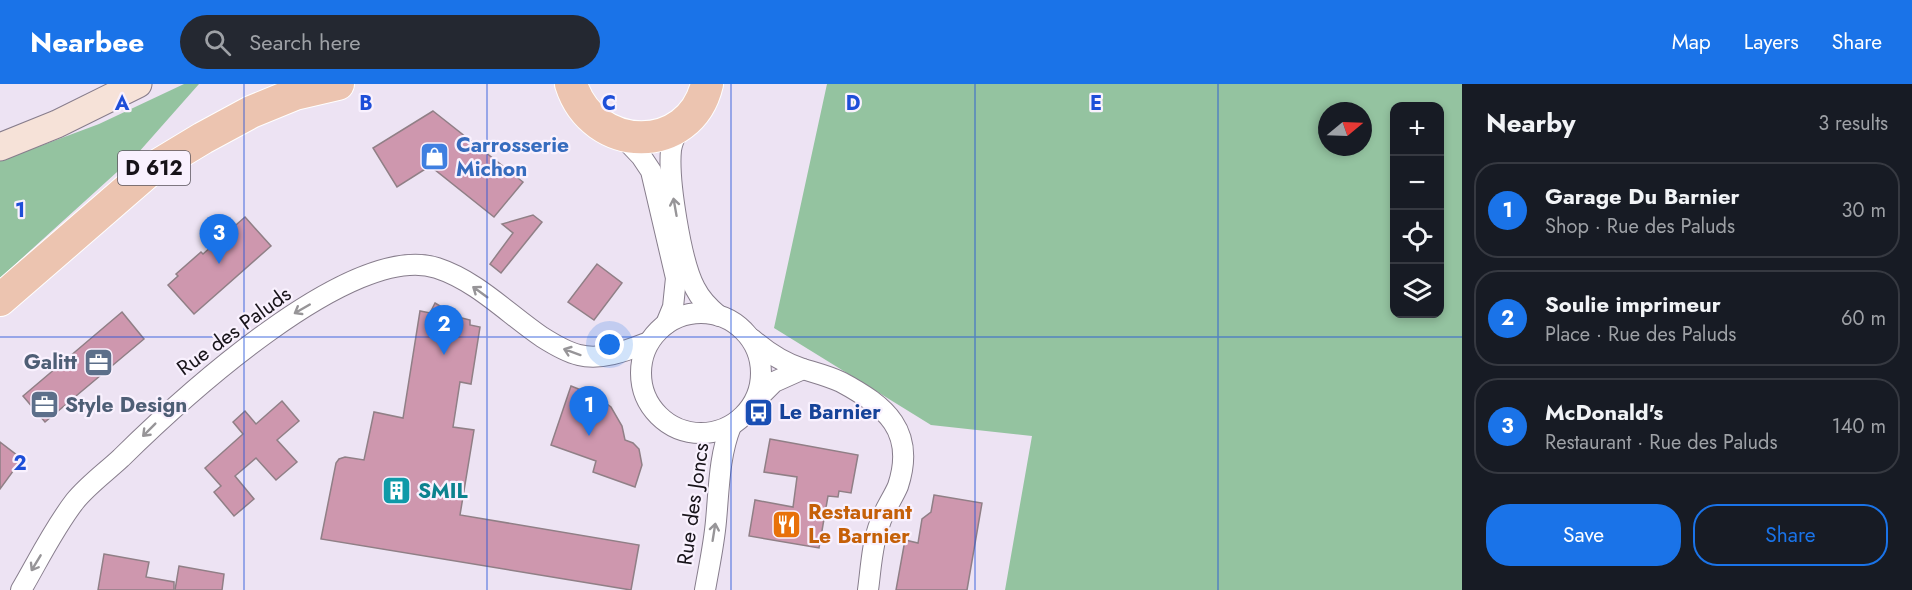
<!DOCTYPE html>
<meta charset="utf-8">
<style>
:root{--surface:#171b24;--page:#242831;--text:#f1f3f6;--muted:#9ea1a6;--line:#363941;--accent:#1a73e8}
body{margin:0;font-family:Jost,sans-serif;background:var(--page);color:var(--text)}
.controls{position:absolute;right:18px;top:18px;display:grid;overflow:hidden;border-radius:12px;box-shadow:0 3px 9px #0003}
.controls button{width:54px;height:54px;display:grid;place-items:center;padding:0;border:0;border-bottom:2px solid var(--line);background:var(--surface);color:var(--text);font:30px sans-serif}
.compass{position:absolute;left:1318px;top:18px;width:54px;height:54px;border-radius:50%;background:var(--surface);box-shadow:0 3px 9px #0003;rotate:71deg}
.you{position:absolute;left:610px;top:261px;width:21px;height:21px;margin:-15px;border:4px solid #fff;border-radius:50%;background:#1a73e8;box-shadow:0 0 0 9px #1a73e833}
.badge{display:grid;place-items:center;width:39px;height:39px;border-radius:50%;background:var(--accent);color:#fff;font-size:20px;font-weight:700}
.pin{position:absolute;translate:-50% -50px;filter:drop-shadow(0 2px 3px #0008)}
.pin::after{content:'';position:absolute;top:32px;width:21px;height:18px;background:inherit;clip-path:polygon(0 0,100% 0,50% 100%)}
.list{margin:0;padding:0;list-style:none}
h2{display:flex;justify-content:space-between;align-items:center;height:78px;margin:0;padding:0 24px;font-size:26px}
h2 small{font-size:20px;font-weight:400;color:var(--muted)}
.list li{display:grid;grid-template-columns:39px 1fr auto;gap:18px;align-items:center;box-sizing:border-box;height:96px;margin:0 12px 12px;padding:0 12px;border:2px solid var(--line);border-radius:24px}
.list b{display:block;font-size:22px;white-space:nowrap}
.list p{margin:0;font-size:20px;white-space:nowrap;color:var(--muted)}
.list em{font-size:20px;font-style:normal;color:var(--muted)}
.actions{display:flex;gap:12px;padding:18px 24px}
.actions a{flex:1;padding:14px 0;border:2px solid var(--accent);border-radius:24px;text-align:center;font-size:21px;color:var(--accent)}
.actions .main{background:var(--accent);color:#fff}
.icon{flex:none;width:33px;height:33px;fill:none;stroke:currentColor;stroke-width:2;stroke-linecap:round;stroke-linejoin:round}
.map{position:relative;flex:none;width:1462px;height:506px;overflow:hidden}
header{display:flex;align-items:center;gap:36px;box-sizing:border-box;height:84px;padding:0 30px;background:var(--accent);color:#fff}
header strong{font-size:28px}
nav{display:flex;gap:33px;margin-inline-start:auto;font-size:21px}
.search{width:420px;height:54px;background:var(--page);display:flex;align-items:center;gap:15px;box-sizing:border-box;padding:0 21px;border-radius:33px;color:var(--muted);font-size:22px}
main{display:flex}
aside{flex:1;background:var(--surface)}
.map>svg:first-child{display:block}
.green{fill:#94c3a0;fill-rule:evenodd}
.building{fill:#ce97ae;stroke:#907f86;stroke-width:1.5}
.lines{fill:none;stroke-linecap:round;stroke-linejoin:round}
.street-casing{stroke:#877d8c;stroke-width:22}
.secondary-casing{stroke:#877d8c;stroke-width:29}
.primary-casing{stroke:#fff;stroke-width:34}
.street{stroke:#fff;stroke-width:20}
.secondary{stroke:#f6e2d8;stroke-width:27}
.primary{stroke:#ecc4b0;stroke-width:32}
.oneway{stroke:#979598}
.grid{fill:none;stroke:#1d4ed8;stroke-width:1.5;stroke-opacity:0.55}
.labels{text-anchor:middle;stroke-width:4.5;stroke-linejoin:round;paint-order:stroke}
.shield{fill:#f9f1fe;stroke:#5b565e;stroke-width:1.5}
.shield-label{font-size:20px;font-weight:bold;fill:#171319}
.shop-label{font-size:21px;font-weight:bold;fill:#366cbe;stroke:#f9f1fe;text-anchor:start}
.street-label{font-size:21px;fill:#171319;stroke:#f9f1fe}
.service-label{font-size:21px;font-weight:bold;fill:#4e5e75;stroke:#f9f1fe;text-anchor:end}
.transit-label{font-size:21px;font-weight:bold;fill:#164399;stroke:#f9f1fe;text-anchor:start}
.culture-label{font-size:21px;font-weight:bold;fill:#0d838f;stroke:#f9f1fe;text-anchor:start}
.food-label{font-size:21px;font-weight:bold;fill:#c56008;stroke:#f9f1fe;text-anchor:start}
.grid-label{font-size:20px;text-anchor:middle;font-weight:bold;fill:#1d4ed8;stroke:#f9f1fe;stroke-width:4.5;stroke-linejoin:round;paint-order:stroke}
</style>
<header>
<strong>Nearbee</strong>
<div class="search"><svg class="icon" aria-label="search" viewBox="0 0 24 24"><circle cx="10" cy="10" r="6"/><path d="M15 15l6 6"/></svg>Search here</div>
<nav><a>Map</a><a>Layers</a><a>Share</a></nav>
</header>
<main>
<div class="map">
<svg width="1462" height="506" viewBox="0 0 1462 506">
<rect width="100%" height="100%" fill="#ede3f3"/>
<g class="green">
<polygon points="184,0 199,0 138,69 0,194 0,77 99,40"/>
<path d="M827 0H1462V506H1005L1032 352 931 341 774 244ZM1394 22H1440V230H1394ZM1327 27H1363V63H1327Z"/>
</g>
<g class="building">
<polygon points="433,27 523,98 494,133 430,82 397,103 373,64"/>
<polygon points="533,131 542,138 501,189 490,180 513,149 502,140"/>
<polygon points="245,133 271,162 194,230 168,201 178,192 176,190 201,168 203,170"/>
<polygon points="597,180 622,199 594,236 568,218"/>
<polygon points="435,219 458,233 470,236 470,241 480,243 471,300 460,298 453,343 474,346 460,431 639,461 631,506 321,455 336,379 339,375 345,373 364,376 374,328 403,334 420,227 430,229"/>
<polygon points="122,228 144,255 45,338 23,312"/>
<polygon points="571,302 596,312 611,323 622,342 625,356 633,359 639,365 642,381 635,403 593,388 596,377 551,361"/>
<polygon points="282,317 299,337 277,356 297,378 276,396 256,374 235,392 254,415 234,432 214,408 221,402 205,384 243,350 233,338 245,327 256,340"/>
<polygon points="770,355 858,371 851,409 839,407 838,413 828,412 819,464 749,452 755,416 793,423 797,393 764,388"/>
<polygon points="0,358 22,375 0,405"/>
<polygon points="934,411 982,419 967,506 896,506 905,456 918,459 922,435 931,428"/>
<polygon points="104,470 149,478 146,493 174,498 174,506 98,506"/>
<polygon points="179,482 224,490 222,506 175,506"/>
</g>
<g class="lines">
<defs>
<g id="street">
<path d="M681 40C677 49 672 57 671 66 668 96 681 178 695 204 701 216 709 224 719 232"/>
<polyline points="622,52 641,72 651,87 676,194 673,223 666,240"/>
<circle cx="701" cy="289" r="60"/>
<path d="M752 255C767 268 783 279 803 285 816 289 828 292 841 298 886 322 916 347 898 402 893 414 884 426 880 439 872 459 871 484 868 506"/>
<polyline points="756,316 774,298 803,285"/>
<path d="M21 506C38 477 54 444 75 417 88 401 106 388 121 374 179 317 352 156 437 184 477 197 508 230 542 253 553 260 566 268 579 271 602 277 628 266 649 258"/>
<path d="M705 506C709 483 714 460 716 437 719 405 719 372 731 342"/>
</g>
<polyline id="secondary" points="0,63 57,40 138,0"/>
<g id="primary">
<path d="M571 0C593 70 690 72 707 0"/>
<polyline points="0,216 150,86 203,54 251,28 295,10 338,0"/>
</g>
</defs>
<use href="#street" class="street-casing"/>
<use href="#secondary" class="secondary-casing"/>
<use href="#primary" class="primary-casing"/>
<use href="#street" class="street"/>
<use href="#secondary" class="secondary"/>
<use href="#primary" class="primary"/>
</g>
<defs><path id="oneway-shaft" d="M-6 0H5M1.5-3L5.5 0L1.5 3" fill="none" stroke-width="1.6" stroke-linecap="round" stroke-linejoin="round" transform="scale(1.5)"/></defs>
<g class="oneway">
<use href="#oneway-shaft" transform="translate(675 123) rotate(-100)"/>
<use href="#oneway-shaft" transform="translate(480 208) rotate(-144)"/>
<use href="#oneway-shaft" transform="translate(302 225) rotate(150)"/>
<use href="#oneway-shaft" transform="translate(572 268) rotate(-160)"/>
<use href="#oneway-shaft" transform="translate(149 346) rotate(135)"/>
<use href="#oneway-shaft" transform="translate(714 448) rotate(-81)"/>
<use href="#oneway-shaft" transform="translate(36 479) rotate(121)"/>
</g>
<path class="grid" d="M244 0V506M487 0V506M731 0V506M975 0V506M1218 0V506M0 253H1462"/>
<defs>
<symbol id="shop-square" viewBox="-11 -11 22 22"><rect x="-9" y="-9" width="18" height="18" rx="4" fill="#3f7fe0" stroke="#f9f1fe"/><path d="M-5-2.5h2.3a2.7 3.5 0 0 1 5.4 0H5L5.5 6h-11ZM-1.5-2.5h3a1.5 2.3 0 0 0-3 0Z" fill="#fff"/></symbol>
<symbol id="office-square" viewBox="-11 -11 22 22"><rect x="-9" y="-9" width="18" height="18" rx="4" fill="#5c6f8a" stroke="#f9f1fe"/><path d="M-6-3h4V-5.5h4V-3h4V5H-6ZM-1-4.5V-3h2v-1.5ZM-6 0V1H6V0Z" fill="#fff"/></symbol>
<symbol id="bus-square" viewBox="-11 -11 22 22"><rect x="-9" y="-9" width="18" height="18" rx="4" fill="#1a4fb4" stroke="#f9f1fe"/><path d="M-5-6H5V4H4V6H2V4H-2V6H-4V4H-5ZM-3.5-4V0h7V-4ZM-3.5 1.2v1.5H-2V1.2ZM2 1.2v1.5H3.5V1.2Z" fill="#fff"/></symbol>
<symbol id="building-square" viewBox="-11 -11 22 22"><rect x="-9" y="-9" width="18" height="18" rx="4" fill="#0f9aa8" stroke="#f9f1fe"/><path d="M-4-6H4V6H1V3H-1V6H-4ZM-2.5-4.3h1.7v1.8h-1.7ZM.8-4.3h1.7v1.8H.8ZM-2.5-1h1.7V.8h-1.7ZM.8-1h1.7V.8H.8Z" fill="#fff"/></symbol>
<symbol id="restaurant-square" viewBox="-11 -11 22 22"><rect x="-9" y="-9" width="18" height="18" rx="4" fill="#e8710a" stroke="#f9f1fe"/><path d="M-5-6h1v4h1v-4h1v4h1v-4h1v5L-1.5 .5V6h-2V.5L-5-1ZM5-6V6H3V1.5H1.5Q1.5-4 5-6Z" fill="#fff"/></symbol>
</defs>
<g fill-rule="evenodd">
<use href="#shop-square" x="418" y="56" width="33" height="33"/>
<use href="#office-square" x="82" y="262" width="33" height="33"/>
<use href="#office-square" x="28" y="304" width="33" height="33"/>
<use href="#bus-square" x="742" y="312" width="33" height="33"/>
<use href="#building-square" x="380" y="390" width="33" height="33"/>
<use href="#restaurant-square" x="770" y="424" width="33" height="33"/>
</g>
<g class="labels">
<rect class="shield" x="118" y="67" width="72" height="34" rx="4.5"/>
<g class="shield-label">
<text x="154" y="91">D 612</text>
</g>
<g class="shop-label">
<text x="456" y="68">Carrosserie<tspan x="456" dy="24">Michon</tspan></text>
</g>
<g class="street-label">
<text transform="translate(234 247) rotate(-36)" y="7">Rue des Paluds</text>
<text transform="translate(693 420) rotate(-82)" y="7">Rue des Joncs</text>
</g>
<g class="service-label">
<text x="77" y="285">Galitt</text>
<text x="65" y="328" text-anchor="start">Style Design</text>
</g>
<g class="transit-label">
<text x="779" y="335">Le Barnier</text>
</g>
<g class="culture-label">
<text x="418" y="414">SMIL</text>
</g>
<g class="food-label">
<text x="808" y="435">Restaurant<tspan x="808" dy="24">Le Barnier</tspan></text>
</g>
</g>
<g class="grid-label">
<text x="122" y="26">A</text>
<text x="366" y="26">B</text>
<text x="609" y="26">C</text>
<text x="853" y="26">D</text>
<text x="1096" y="26">E</text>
<text x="20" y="133">1</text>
<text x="20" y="386">2</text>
</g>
</svg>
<div class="controls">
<button>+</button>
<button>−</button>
<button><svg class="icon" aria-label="locate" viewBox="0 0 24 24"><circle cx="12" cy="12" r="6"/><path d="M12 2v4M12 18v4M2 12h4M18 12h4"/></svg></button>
<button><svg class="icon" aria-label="layers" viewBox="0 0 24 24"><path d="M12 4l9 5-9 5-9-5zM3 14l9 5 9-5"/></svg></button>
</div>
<svg class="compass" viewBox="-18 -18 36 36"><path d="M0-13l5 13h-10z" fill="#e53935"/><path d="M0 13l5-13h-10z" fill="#9ea1a6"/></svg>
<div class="you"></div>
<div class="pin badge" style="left:589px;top:352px">1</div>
<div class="pin badge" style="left:444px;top:271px">2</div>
<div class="pin badge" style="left:219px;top:180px">3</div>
</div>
<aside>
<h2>Nearby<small>3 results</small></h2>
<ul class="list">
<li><span class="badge">1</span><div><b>Garage Du Barnier</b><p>Shop · Rue des Paluds</p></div><em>30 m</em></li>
<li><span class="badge">2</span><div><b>Soulie imprimeur</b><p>Place · Rue des Paluds</p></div><em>60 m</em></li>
<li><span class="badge">3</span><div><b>McDonald's</b><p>Restaurant · Rue des Paluds</p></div><em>140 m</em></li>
</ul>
<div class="actions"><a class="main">Save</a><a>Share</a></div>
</aside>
</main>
